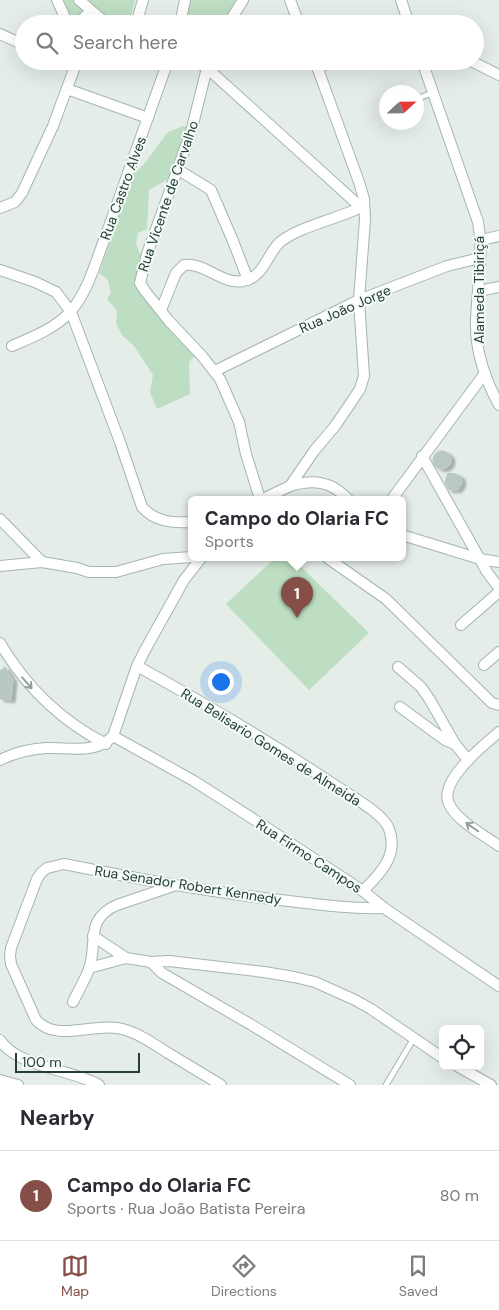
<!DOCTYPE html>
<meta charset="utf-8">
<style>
:root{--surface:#fff;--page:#f7f7f7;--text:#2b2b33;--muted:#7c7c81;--line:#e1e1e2;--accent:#854e46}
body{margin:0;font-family:"DM Sans",sans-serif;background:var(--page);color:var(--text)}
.controls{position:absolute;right:15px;bottom:15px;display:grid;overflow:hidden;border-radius:8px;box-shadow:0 5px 20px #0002}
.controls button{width:45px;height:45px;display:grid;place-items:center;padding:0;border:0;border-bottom:1px solid var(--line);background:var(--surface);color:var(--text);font:25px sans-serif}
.compass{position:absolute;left:379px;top:85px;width:45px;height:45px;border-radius:50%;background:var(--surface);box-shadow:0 5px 20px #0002;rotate:68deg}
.scale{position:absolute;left:15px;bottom:12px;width:125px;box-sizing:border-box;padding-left:5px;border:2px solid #233f36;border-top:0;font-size:14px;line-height:18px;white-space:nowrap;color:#233f36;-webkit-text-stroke:4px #f4faf7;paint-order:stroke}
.you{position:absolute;left:220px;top:681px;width:18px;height:18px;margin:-12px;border:4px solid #fff;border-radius:50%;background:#1a73e8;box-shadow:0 0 0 8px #1a73e833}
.badge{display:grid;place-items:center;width:32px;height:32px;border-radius:50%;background:var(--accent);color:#fff;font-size:16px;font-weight:700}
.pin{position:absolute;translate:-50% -41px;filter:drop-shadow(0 1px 2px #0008)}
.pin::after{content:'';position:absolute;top:26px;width:18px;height:15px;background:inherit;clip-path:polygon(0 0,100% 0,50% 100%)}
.popup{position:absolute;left:188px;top:496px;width:218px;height:65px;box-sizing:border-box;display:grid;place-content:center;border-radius:8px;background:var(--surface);filter:drop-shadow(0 1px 4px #0005);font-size:16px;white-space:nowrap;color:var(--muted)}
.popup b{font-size:19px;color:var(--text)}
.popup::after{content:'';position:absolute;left:50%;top:100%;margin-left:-10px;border:10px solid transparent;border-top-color:var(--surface)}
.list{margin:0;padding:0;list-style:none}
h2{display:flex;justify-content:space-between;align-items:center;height:65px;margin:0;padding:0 20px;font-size:21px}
h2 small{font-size:16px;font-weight:400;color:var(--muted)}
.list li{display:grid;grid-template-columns:32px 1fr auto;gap:15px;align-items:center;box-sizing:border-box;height:90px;padding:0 20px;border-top:1px solid var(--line)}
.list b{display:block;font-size:19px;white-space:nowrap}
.list p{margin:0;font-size:16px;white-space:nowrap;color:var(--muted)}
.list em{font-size:16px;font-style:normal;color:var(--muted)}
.icon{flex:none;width:28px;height:28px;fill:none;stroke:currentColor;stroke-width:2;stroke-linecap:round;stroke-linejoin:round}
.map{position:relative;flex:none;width:499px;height:1085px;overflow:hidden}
.search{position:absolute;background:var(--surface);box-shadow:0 5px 20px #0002;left:15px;right:15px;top:15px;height:55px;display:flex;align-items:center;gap:12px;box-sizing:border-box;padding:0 18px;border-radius:28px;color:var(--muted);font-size:19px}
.sheet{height:155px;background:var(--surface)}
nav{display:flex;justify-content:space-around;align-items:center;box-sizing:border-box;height:70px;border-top:1px solid var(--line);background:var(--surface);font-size:14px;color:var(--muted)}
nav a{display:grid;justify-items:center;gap:2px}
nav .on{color:var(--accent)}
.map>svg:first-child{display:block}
.green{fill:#bddec3}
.building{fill:#b9c8c1;stroke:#b6c7bf;filter:url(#shadow)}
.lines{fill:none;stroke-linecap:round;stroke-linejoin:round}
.service-casing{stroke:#a6b5af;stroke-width:7}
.minor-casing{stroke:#a6b5af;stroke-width:12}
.service{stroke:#fff;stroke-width:5}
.minor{stroke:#fff;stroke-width:10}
.oneway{stroke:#919f9a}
.labels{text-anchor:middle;stroke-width:4;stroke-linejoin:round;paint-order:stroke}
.street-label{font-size:14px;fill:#233f36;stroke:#f4faf7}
</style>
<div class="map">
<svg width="499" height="1085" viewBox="0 0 499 1085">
<defs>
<filter id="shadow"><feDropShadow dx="4" dy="2.5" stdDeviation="1" flood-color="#0004"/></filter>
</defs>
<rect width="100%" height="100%" fill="#e4ede8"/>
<g class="green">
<polygon points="63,0 78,0 85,11 78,16 74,24"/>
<path d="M88 0H135L130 20C116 28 98 10 88 0Z"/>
<polygon points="190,0 239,0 225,24 188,24 187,18"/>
<polygon points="183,126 189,127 172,177 149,190 147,229 138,233 136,243 140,254 145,256 139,280 197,354 189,362 190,394 157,409 150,392 153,375 134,346 122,335 116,323 117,311 107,299 111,293 108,280 99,273 134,174 144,164 168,132"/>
<polygon points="276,557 291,557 369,633 309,690 226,604"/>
</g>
<g class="building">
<circle cx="442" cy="460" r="9"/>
<polygon points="448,473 456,474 461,477 462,483 458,490 449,490 445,482"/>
<polygon points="5,667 13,680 11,700 0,699 0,671"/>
</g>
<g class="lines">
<defs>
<g id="service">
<polyline points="416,99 432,93"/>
<polyline points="386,1085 414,1038"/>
</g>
<g id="minor">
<polyline points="57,0 68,24"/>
<polyline points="79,0 107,24"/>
<polyline points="290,0 299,24"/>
<polyline points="401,0 409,24"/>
<polyline points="77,24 91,11"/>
<polyline points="136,24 143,0"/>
<polyline points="180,24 185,0"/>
<polyline points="228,24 243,0"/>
<polyline points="0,34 24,45"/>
<polyline points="195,61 207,68 364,210"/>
<polyline points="207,61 207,68 191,132 147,254 140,283 145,291 169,321 202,356 220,379 239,422 246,454 260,499"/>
<path d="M422 61 478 222C484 255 477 287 476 321 475 351 485 379 499 405"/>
<polyline points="471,61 499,75"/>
<polyline points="317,68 335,61"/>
<polyline points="67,89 148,118"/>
<polyline points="177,169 211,190 233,241 248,280"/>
<polyline points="0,208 15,202 22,193 53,126 77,61"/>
<polyline points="481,240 499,236"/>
<path d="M0 270 35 282 56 292 71 312 120 442 142 507C155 522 173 523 192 522"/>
<polyline points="479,291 499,287"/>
<path d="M161 310 176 273 184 265C205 262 222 285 243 281 263 278 267 255 279 243 297 227 338 219 361 207"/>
<path d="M12 346C33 337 56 328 71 311 89 290 96 260 106 235 127 177 147 119 168 61"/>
<polyline points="215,371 359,300 447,266 480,258"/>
<polyline points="422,456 487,572 499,588"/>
<path d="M290 486C313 479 331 481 348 499"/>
<polyline points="263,499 290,486 314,451 335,426 348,407 360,389 364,376 359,300 365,219 364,199 359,182 315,61"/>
<polyline points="392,499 485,373"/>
<polyline points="0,519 42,562"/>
<polyline points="402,535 480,559 499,562"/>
<polyline points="326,557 386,599 492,703 499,705"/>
<polyline points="0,566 42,562 77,568 89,572 116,572 163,559 192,557"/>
<polyline points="461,625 499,592"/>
<path d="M0 643C26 687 61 721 106 744"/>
<polyline points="484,665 499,652"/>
<path d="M137 666C206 704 274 744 339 788 352 797 384 814 389 829 399 855 380 874 363 891"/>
<polyline points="398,667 421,687 430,700 455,744 468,760"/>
<polyline points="400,707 445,740 455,744"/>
<path d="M499 732C484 745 438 781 449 804 457 821 484 835 499 846"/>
<polyline points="113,736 194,781 258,822 363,891 384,908 499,986"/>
<path d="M0 760C14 753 30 749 46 748 69 747 95 755 113 736L137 666 145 650 184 580 202 557"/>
<polyline points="93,936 126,958"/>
<polyline points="151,962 162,973 250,1024 350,1085"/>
<polyline points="89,968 126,958 151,962 169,961 264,972 294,977 315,982 355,1000 371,1009 443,1058"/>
<path d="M73 1002C78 991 85 980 89 969 98 944 84 919 117 905L173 886"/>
<path d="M0 1040C17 1067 71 1069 99 1085"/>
<polyline points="457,1066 491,1085"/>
<polyline points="0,1080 18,1085"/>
<path d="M221 1085C203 1074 186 1064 168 1053 152 1043 136 1031 117 1028 90 1024 56 1042 36 1020L11 964 10 956 11 948 37 879 41 873 47 868 64 864C139 879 213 893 289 901 321 905 352 909 384 908"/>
</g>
</defs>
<use href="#service" class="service-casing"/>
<use href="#minor" class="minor-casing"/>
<use href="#service" class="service"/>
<use href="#minor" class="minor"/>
</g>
<defs><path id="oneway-shaft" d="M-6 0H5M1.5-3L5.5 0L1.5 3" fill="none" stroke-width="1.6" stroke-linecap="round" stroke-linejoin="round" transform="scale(1.25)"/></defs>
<g class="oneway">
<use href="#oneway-shaft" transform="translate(27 683) rotate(49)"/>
<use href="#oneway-shaft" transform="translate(472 827) rotate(-145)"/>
</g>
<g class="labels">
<g class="street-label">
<text transform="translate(123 188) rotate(-70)" y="5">Rua Castro Alves</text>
<text transform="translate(168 196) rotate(-71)" y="5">Rua Vicente de Carvalho</text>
<text transform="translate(479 290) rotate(-90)" y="5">Alameda Tibiriçá</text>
<text transform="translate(345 309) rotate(-24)" y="5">Rua João Jorge</text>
<text transform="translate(271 747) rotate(32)" y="5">Rua Belisario Gomes de Almeida</text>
<text transform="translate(309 856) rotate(33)" y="5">Rua Firmo Campos</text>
<text transform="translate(188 885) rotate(9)" y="5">Rua Senador Robert Kennedy</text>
</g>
</g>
</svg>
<div class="controls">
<button><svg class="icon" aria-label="locate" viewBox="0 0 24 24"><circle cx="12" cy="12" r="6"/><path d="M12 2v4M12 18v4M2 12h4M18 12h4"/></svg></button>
</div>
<svg class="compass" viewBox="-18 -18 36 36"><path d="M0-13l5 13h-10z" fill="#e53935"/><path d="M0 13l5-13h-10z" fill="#7c7c81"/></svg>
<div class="scale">100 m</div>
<div class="you"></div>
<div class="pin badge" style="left:297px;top:618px">1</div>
<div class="popup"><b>Campo do Olaria FC</b>Sports</div>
<div class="search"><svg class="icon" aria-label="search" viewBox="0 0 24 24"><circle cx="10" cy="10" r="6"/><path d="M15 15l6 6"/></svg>Search here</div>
</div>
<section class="sheet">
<h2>Nearby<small></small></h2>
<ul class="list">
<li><span class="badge">1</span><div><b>Campo do Olaria FC</b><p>Sports · Rua João Batista Pereira</p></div><em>80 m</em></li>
</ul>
</section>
<nav>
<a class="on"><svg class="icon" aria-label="map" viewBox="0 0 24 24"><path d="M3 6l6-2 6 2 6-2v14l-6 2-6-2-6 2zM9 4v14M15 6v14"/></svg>Map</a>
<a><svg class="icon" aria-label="directions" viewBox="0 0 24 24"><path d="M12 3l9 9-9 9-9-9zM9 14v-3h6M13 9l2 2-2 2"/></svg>Directions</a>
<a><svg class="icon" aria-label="saved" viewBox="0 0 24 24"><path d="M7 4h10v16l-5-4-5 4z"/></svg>Saved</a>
</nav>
